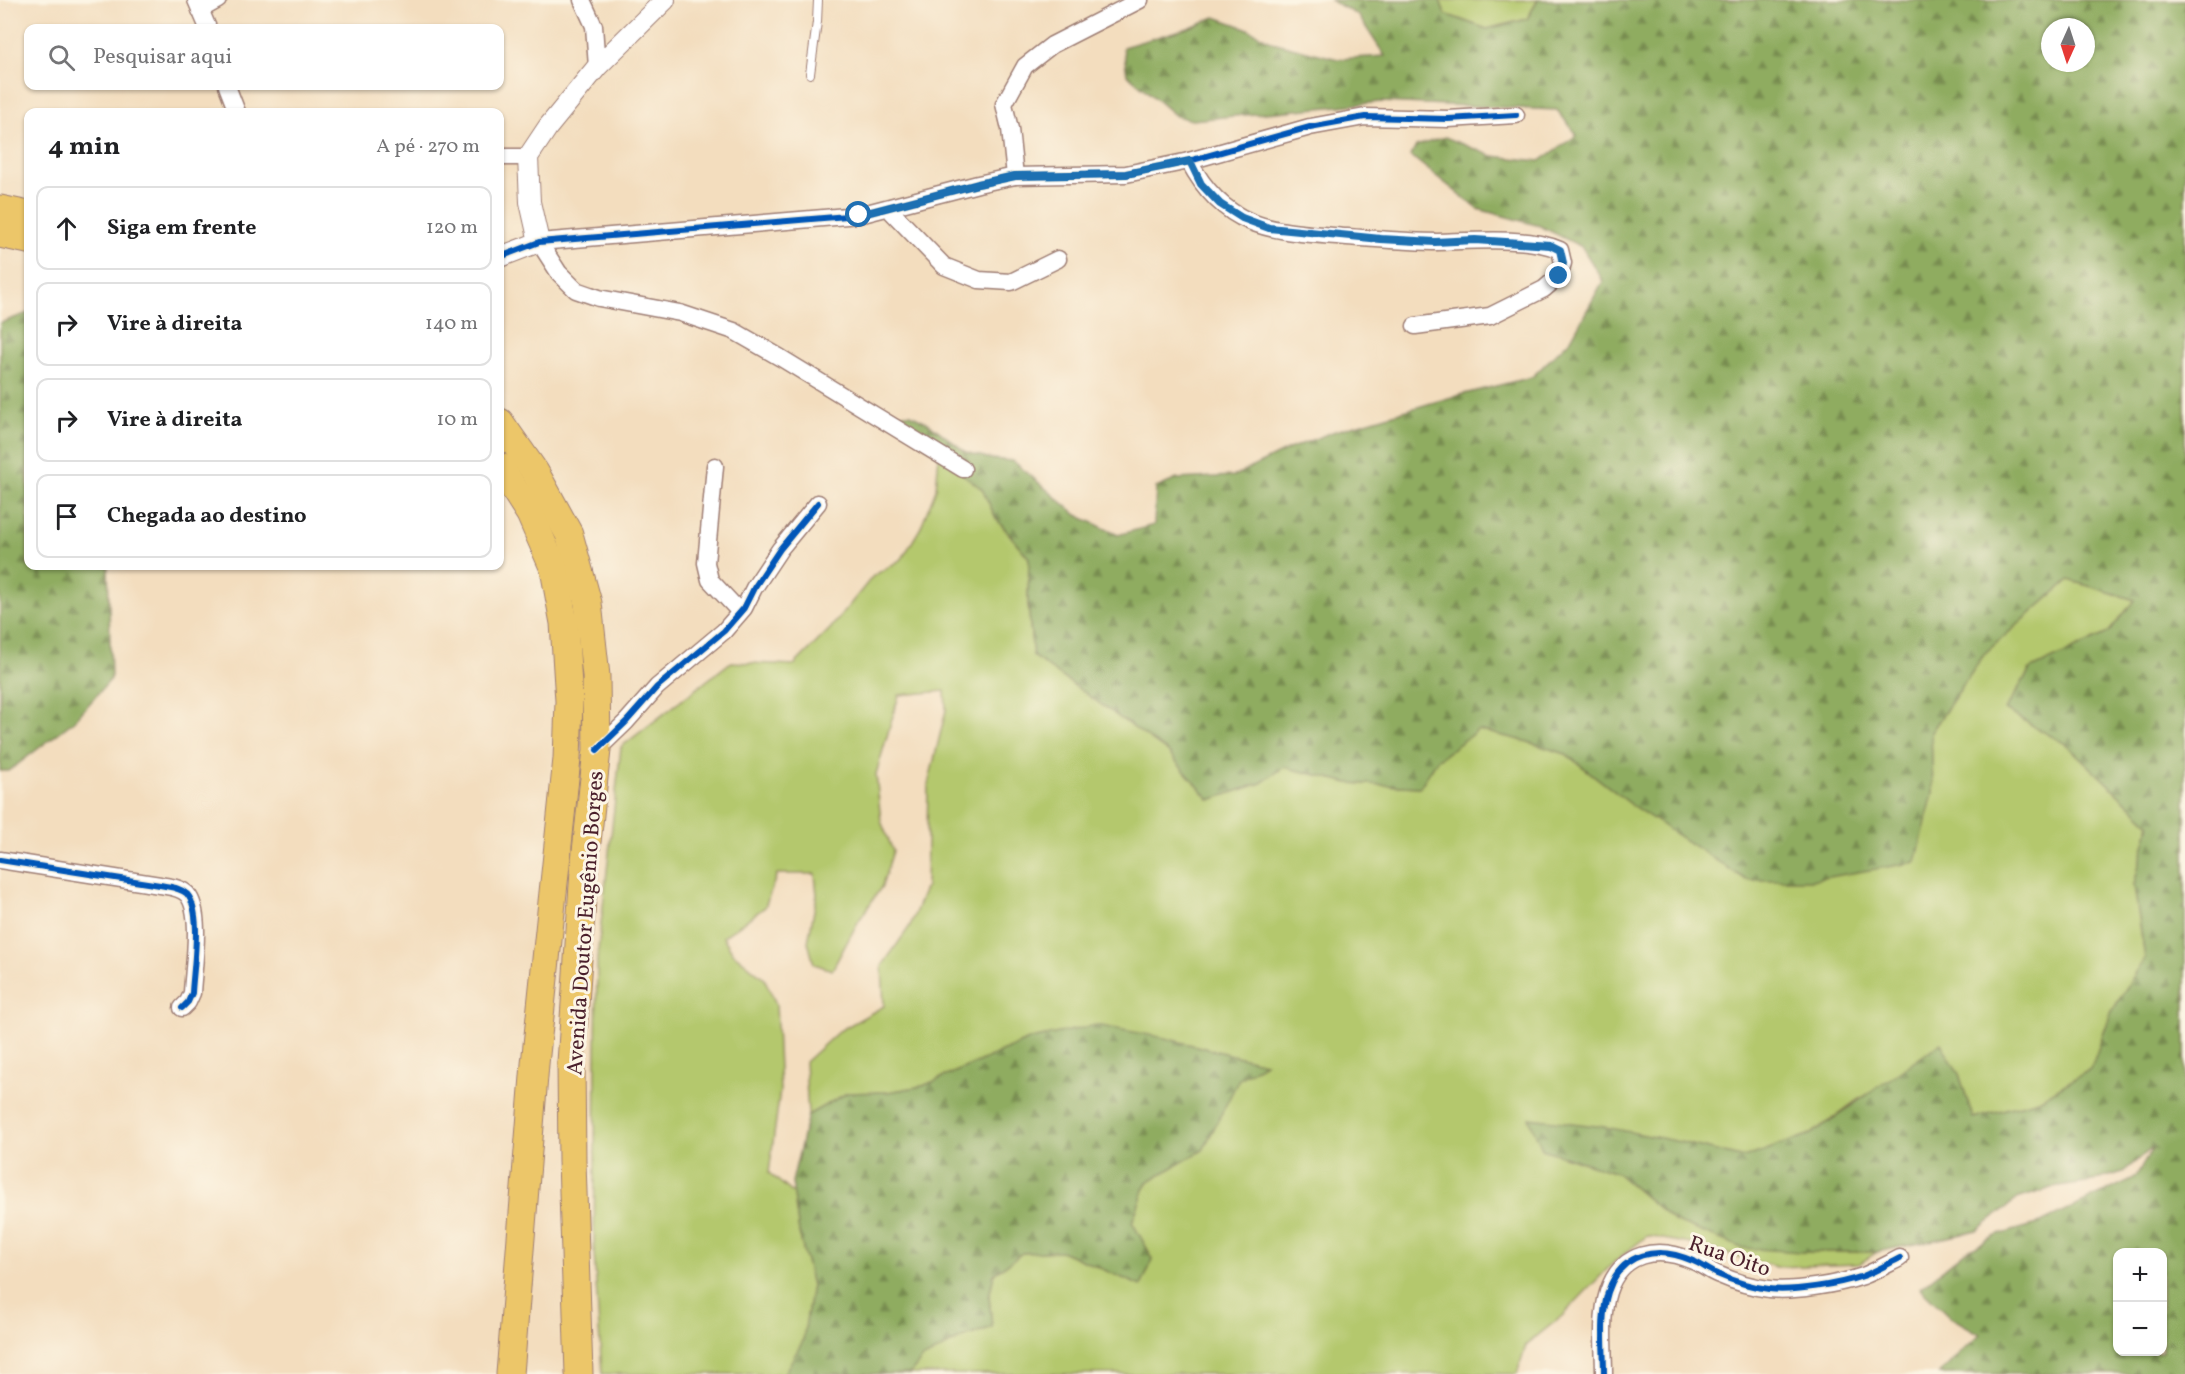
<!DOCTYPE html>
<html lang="pt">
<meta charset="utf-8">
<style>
:root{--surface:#fff;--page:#f6f6f6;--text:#202124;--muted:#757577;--line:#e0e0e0}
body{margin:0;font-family:Vollkorn,serif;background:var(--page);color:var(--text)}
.controls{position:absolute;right:18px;bottom:18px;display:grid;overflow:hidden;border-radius:12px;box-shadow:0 2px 4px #0004}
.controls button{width:54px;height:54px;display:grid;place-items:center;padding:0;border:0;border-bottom:2px solid var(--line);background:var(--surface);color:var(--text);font:30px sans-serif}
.compass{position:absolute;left:2041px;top:18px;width:54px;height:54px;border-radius:50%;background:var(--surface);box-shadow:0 2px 4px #0004;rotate:183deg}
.stop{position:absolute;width:18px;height:18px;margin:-14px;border:4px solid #1f6fb2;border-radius:50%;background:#fff}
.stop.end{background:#1f6fb2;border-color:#fff;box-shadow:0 2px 6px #0008}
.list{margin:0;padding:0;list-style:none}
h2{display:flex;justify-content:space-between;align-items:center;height:78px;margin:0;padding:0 24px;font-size:26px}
h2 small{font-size:20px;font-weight:400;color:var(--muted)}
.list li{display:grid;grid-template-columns:39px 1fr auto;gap:18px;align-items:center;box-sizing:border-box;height:84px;margin:0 12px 12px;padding:0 12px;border:2px solid var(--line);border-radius:12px}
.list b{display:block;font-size:22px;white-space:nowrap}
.list em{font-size:20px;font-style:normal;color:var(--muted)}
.icon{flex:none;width:33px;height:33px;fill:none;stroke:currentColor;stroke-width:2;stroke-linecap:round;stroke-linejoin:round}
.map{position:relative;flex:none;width:2185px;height:1374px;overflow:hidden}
.search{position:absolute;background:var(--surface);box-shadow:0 2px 4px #0004;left:24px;top:24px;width:480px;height:66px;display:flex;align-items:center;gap:15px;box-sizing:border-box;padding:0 21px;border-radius:12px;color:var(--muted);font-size:22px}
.panel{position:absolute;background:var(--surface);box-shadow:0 2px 4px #0004;left:24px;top:108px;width:480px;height:462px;border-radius:12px}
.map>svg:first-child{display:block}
.grass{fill:#b4c86d;stroke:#7f744c;stroke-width:1.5}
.forest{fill:url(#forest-firs);stroke:#6c6646;stroke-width:1.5;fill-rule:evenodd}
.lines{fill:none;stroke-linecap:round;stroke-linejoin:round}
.service-casing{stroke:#9e7e74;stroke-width:10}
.minor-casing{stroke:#9e7e74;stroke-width:19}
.tertiary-casing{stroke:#9e7e74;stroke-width:22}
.trunk-casing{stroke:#9e7e74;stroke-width:29}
.service{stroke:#fff;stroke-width:8}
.minor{stroke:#fff;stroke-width:16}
.tertiary{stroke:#fff;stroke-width:20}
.trunk{stroke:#ecc669;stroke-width:27}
.cycleway-casing{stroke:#fcf5e5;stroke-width:10}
.cycleway{stroke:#0057b8;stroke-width:6}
.route{stroke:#1f6fb2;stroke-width:8}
.labels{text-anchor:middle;stroke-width:6;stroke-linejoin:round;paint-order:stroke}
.street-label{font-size:22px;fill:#4a1f2b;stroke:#fcf5e5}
</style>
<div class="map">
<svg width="2185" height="1374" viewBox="0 0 2185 1374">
<defs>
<pattern id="forest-firs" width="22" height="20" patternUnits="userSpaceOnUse" patternTransform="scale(1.5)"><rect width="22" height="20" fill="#8fac60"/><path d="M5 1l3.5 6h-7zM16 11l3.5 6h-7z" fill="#778b4f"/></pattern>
</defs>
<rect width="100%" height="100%" fill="#fcf5e5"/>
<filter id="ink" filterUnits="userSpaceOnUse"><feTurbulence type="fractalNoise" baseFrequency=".0167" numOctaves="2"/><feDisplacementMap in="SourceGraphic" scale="12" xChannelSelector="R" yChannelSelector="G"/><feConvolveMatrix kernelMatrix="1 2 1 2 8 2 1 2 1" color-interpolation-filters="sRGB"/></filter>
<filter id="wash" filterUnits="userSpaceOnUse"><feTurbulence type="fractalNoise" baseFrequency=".008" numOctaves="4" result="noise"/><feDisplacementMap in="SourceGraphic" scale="24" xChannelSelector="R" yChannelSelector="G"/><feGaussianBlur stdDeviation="1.35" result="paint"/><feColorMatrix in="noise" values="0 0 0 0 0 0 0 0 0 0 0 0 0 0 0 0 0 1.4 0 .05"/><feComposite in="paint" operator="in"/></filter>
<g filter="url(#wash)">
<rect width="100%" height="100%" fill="#f3ddbe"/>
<g class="grass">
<polygon points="1440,0 1538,0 1527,19 1487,29 1445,14"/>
<polygon points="939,454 982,489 996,518 1029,558 1028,603 1033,656 1168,752 1210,800 1261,783 1284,767 1349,783 1420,787 1437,760 1478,730 1525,741 1566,754 1636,808 1933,793 1931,732 1985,653 2069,580 2135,600 2108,633 2030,670 2005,710 2066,744 2150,824 2134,885 2145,958 2111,1013 2091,1069 2039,1100 1973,1118 1959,1074 1872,1092 1856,1101 1811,1134 1744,1158 1680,1142 1542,1149 1617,1173 1674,1221 1802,1252 1877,1252 1859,1264 1776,1267 1696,1245 1647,1236 1614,1262 1562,1316 1526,1345 1517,1374 910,1374 921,1359 962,1338 992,1327 989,1297 994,1274 1022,1253 1061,1251 1141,1286 1153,1259 1132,1222 1147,1182 1203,1150 1239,1078 1264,1063 1160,1037 1031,1039 923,1086 888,1092 847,1093 808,1115 805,1062 839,1031 884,1006 882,966 910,926 926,886 928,785 946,710 945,691 899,695 876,774 881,821 893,851 882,886 858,922 832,970 814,964 808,942 817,895 815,874 777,874 765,907 723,937 733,953 764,978 776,1004 780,1090 769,1173 794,1194 799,1232 812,1285 803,1341 784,1374 602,1374 594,1253 597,959 621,747 731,662 794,665 830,629 873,576 902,559 920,529 936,489"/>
</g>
<g class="forest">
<path d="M1330 0H1440L1445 14 1487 29 1527 19 1538 0H2185V1374H1939L1980 1334 1950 1317 1920 1288 1966 1251 1998 1235 2041 1223 2136 1177 2153 1147 2123 1172 2086 1183 2052 1188 2017 1199 1977 1231 1877 1252H1802L1742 1248 1674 1221 1617 1173 1542 1149 1529 1118 1605 1127 1680 1142 1744 1158 1811 1134 1941 1043 1959 1074 1973 1118 2039 1100 2091 1069 2111 1013 2145 958 2134 885 2150 824 2066 744 2005 710 2030 670 2108 633 2135 600 2069 580 1985 653 1931 732 1933 793 1916 862 1811 880H1746L1636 808 1566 754 1525 741 1478 730 1437 760 1420 787 1349 783 1284 767 1261 783 1210 800 1168 752 1033 656 1028 603 1029 558 996 518 982 489 906 431 895 414H911L928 423 966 452 991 459 1013 461 1077 515 1118 535 1154 525 1156 488 1177 479 1234 476 1289 449 1335 431 1452 397 1532 377 1571 339 1603 281 1582 247 1540 226 1478 209 1411 156 1416 146 1445 137 1492 156 1540 161 1577 135 1557 110 1381 102 1192 120 1176 116 1127 74 1123 47 1188 28 1215 17 1246 28 1272 42 1338 59 1385 56 1358 15ZM2050 27H2086V63H2050ZM2118 1252H2162V1352H2118Z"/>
<polygon points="28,313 28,566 108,566 111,679 74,721 9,771 0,771 0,323"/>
<polygon points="1096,1025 1160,1037 1265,1063 1239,1079 1203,1150 1147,1182 1132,1222 1153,1259 1141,1286 1061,1251 1022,1253 994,1274 989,1297 992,1327 962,1338 922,1359 910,1374 784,1374 803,1341 812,1285 799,1232 792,1182 808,1115 847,1093 888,1092 923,1086 1031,1039"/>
</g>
</g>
<g filter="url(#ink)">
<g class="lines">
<defs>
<polyline id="service" points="810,74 817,22 818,0"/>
<g id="minor">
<polyline points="196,0 208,28"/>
<polyline points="582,0 594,26 597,67"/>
<polyline points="200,10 218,0"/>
<polyline points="227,86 237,112"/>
<polyline points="500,157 528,157"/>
<path d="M1189 161C1226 232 1275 231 1347 237 1377 239 1408 242 1438 242 1473 241 1528 236 1560 250L1563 263 1559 276 1544 289 1490 316 1415 326"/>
<polyline points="1015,176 1010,129 1004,104 1025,66 1052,45 1140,0"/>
<polyline points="888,208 944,266 979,280 1011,282 1058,259"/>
<polyline points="715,466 706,563 710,580 740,612"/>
<polyline points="963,469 781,358 734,331 680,313 599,298 576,290 559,273 539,242 859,215 978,184 1015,176 1126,174 1189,161 1310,127 1365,117 1448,119 1516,115"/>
<polyline points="597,750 626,722 657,687 724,631 744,608 754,588 780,549 818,503"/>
<path d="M0 860 160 885C169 887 180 887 187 894 203 912 193 969 192 993L188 1002 182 1008"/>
<path d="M1604 1374C1604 1348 1600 1318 1608 1292 1621 1252 1657 1245 1693 1261 1701 1264 1708 1270 1717 1274 1733 1281 1751 1287 1769 1289 1793 1292 1840 1284 1863 1276 1876 1271 1888 1264 1900 1258"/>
</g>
<polyline id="tertiary" points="500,257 539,242 530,202 528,157 548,127 597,67 665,0"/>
<g id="trunk">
<polyline points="0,209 28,215"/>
<polyline points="0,234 28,240"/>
<polyline points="500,422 535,472 569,534 588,603 596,676 597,750 584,870 571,1063 572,1161 579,1374"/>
<polyline points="500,467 530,514 554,569 564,623 569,701 567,759 535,1064 510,1374"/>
</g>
</defs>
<use href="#service" class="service-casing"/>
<use href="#minor" class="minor-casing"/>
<use href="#tertiary" class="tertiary-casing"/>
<use href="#trunk" class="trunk-casing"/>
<use href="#service" class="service"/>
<use href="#minor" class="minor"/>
<use href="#tertiary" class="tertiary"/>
<use href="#trunk" class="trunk"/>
<defs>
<g id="cycleway">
<polyline points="500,257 539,242 859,215 978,184 1015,176 1126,174 1189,161 1310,127 1365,117 1448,119 1516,115"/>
<polyline points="597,750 626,722 657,687 724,631 744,608 754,588 780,549 818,503"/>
<path d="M0 860 160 885C169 887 180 887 187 894 203 912 193 969 192 993L188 1002 182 1008"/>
<path d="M1604 1374C1604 1348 1600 1318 1608 1292 1621 1252 1657 1245 1693 1261 1701 1264 1708 1270 1717 1274 1733 1281 1751 1287 1769 1289 1793 1292 1840 1284 1863 1276 1876 1271 1888 1264 1900 1258"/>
</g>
</defs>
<use href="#cycleway" class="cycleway-casing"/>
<use href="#cycleway" class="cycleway"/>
</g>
</g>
<g class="lines" filter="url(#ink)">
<polyline class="route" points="859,215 978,184 1015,176 1126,174 1190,161 1201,184 1220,204 1242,218 1269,228 1381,239 1435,242 1475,240 1550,245 1560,250 1563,263 1559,276"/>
</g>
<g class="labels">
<g class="street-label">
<text transform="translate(584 923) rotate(-86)" y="8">Avenida Doutor Eugênio Borges</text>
<text transform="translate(1730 1255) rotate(19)" y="8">Rua Oito</text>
</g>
</g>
</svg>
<div class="controls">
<button>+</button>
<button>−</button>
</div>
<svg class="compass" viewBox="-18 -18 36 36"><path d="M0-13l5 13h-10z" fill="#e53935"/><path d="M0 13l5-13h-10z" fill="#757577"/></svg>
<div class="stop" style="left:859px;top:215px"></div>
<div class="stop end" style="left:1559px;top:276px"></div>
<div class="search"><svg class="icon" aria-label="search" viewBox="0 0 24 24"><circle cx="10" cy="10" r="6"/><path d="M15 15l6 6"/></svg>Pesquisar aqui</div>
<section class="panel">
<h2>4 min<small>A pé · 270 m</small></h2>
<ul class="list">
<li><svg class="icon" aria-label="ahead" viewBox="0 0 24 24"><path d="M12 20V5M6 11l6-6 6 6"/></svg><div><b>Siga em frente</b></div><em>120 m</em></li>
<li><svg class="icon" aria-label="right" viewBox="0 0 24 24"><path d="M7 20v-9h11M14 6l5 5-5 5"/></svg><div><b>Vire à direita</b></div><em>140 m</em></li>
<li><svg class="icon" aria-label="right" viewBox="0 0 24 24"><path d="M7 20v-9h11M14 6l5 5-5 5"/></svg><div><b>Vire à direita</b></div><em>10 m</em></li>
<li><svg class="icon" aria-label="arrive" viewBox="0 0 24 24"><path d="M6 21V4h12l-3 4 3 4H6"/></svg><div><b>Chegada ao destino</b></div></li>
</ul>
</section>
</div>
